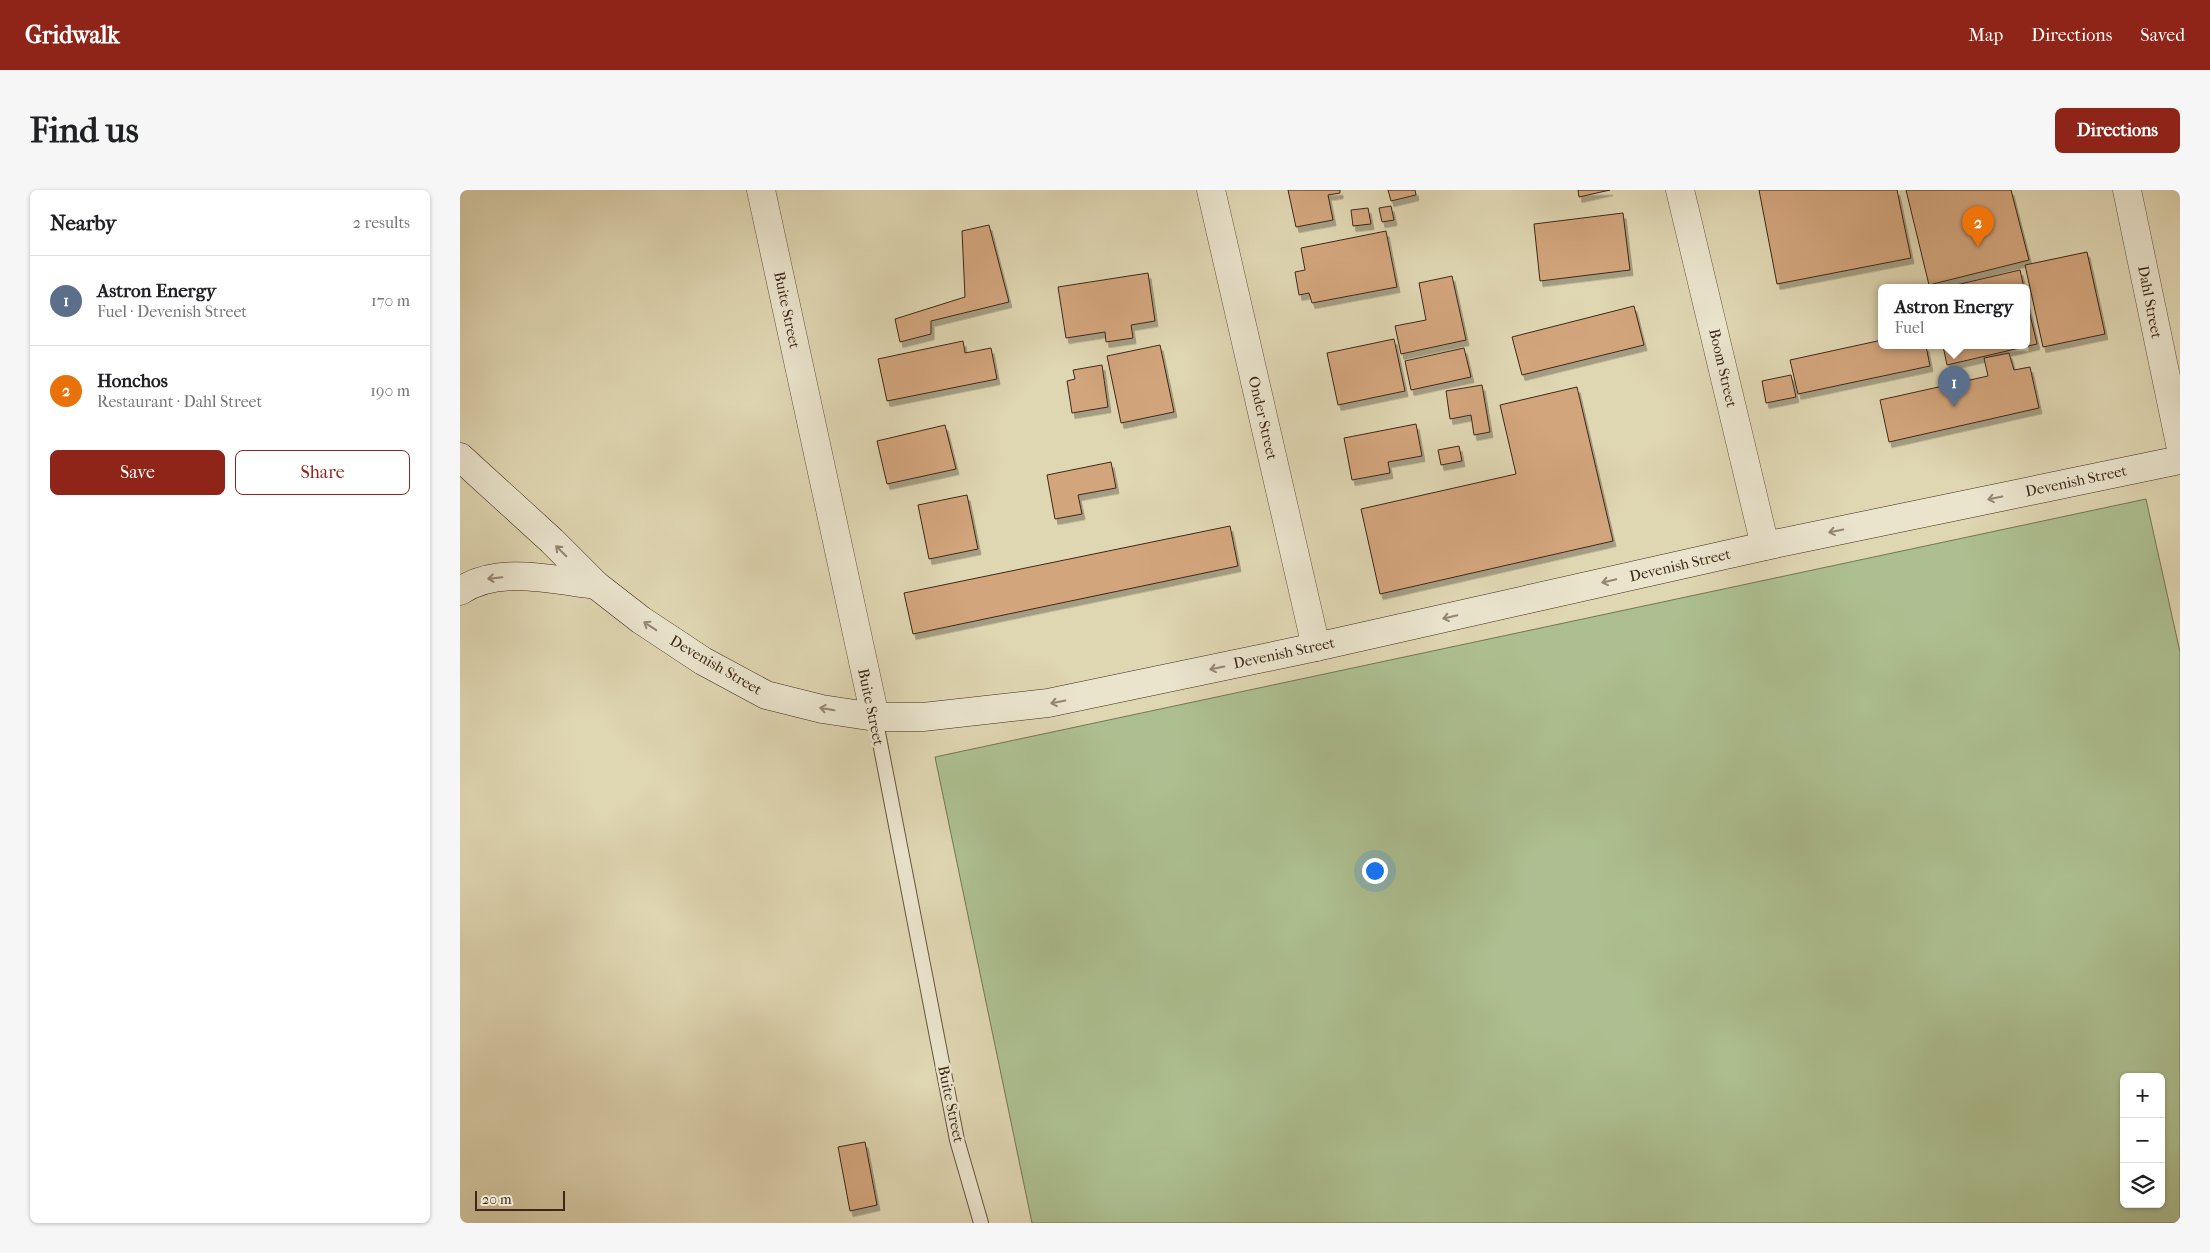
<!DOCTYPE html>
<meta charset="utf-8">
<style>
:root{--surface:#fff;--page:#f6f6f6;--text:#202124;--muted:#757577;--line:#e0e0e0;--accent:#8f2418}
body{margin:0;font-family:"IM FELL French Canon",serif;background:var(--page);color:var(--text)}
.controls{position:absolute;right:15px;bottom:15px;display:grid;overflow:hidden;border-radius:8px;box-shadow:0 1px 4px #0004}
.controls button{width:45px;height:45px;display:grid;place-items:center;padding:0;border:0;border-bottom:1px solid var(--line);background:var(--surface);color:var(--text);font:25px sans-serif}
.scale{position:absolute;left:15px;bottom:12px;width:90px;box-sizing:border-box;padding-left:5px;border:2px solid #3d2817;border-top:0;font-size:14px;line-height:18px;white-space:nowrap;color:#3d2817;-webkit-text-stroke:4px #eae4cd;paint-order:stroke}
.you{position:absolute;left:914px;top:680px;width:18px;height:18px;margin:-12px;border:4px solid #fff;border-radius:50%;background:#1a73e8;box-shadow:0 0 0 8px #1a73e833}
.badge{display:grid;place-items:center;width:32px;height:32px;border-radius:50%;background:var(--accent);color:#fff;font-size:16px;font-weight:700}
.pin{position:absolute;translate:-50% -41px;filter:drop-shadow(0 1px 2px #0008)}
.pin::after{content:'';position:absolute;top:26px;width:18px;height:15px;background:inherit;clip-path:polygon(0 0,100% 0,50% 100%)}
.popup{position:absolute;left:1418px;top:94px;width:152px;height:65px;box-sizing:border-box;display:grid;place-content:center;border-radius:8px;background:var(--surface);filter:drop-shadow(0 1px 4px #0005);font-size:16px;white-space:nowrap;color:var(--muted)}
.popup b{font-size:19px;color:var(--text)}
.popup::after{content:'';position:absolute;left:50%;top:100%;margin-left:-10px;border:10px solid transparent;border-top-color:var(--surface)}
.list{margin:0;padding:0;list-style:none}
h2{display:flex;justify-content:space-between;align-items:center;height:65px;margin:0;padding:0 20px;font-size:21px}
h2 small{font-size:16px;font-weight:400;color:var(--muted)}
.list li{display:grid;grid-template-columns:32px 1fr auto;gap:15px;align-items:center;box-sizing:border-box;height:90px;padding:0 20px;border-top:1px solid var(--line)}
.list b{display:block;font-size:19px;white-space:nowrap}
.list p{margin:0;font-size:16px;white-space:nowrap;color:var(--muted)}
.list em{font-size:16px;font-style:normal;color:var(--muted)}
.actions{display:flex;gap:10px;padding:15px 20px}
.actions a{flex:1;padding:11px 0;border:1px solid var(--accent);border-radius:8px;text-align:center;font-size:18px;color:var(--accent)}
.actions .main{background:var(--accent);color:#fff}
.icon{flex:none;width:28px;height:28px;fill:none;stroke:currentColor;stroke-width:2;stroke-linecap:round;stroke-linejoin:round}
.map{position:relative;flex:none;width:1720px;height:1033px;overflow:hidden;border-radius:8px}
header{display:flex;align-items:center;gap:30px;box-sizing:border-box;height:70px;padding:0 25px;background:var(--accent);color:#fff}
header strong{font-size:24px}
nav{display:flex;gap:28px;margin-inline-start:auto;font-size:18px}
.intro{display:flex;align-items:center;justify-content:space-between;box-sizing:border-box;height:120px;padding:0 30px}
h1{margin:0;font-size:35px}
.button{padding:12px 22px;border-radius:8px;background:var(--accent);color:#fff;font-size:18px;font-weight:700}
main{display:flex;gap:30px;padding:0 30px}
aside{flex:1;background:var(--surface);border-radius:8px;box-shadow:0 1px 4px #0004}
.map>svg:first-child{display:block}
.green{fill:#adbf90;stroke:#757454;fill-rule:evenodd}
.building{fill:#d3a57d;stroke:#3d2817;filter:url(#shadow)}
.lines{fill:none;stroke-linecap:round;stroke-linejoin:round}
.service-casing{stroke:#66543e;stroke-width:16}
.minor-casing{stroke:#66543e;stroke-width:29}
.secondary-casing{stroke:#3d2817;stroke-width:29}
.service{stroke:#eae4cd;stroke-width:14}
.minor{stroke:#eae4cd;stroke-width:28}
.secondary{stroke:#eae4cd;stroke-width:28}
.oneway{stroke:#948672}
.labels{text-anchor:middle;stroke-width:5;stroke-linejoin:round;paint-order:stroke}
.street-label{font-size:15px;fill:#3d2817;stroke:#eae4cd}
</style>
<header>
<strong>Gridwalk</strong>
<nav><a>Map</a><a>Directions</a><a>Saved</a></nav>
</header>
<div class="intro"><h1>Find us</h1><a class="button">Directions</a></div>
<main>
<aside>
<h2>Nearby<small>2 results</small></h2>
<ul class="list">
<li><span class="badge" style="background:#5c6f8a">1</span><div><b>Astron Energy</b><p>Fuel · Devenish Street</p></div><em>170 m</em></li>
<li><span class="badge" style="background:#e8710a">2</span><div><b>Honchos</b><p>Restaurant · Dahl Street</p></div><em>190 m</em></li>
</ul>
<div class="actions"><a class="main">Save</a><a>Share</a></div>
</aside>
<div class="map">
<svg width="1720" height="1033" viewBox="0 0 1720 1033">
<defs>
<filter id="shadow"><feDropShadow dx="3" dy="5.5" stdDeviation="0" flood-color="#0004"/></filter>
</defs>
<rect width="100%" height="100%" fill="#dfd6b2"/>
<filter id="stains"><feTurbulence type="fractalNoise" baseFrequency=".004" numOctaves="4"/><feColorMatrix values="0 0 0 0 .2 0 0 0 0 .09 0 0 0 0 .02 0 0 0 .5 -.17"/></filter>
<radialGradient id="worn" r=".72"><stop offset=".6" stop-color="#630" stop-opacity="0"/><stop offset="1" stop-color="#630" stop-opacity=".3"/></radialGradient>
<path class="green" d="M1686 309 1720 462V1033H572L475 567ZM1664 887H1701V1014H1664Z"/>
<g class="building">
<polygon points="828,0 880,0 880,3 868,5 873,30 836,37"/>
<polygon points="928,0 955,0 956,5 931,11"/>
<polygon points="1118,0 1150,0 1119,7"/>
<polygon points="1299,0 1437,0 1451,68 1317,94"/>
<polygon points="1446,0 1551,0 1569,70 1469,95"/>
<polygon points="931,16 934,30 922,32 919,18"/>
<polygon points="908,18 911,34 893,36 891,20"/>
<polygon points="1163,23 1170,80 1080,91 1074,34"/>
<polygon points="529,35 549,112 471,131 471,144 440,152 435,129 505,107 502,41"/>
<polygon points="926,41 937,97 852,113 849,103 839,105 835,82 845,80 841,58"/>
<polygon points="1627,62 1645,144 1583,157 1565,75"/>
<polygon points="1560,80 1564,98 1483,98"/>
<polygon points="688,83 695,131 671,135 673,148 646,152 645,142 606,148 598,97"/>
<polygon points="992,86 1006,150 941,164 935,136 966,130 959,93"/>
<polygon points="1566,108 1577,154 1487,175 1483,156 1566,156"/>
<polygon points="1174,116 1184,155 1062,185 1052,147"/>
<polygon points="934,149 945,201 878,215 867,163"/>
<polygon points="1422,150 1422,156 1466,156 1470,176 1338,204 1330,170"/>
<polygon points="503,151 505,163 531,158 537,189 427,211 418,169"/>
<polygon points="700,155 714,222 661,233 647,166"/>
<polygon points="1004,158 1011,187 951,200 945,171"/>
<polygon points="1549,163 1554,180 1570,177 1579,218 1429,252 1420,210 1528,186 1524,168"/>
<polygon points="642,175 648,217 612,223 607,191 615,189 613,180"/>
<polygon points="1331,185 1336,207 1306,213 1302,191"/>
<polygon points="1022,195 1030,242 1014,245 1011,225 990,229 986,201"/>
<polygon points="1117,197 1153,351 920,404 901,319 1056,284 1040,215"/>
<polygon points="956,234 962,266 928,272 930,283 892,290 884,248"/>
<polygon points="485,235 496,279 427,294 417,251"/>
<polygon points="999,256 1002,271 981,275 978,260"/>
<polygon points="651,272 656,298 618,305 622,324 595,329 587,285"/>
<polygon points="507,305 518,359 469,369 458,315"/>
<polygon points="770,336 778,376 453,444 444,403"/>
<polygon points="405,952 417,1015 390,1021 378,957"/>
</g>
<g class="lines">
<defs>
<polyline id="service" points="415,527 497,950 521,1033"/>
<g id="minor">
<polyline points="301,0 415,527"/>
<polyline points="751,0 856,457"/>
<polyline points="1220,0 1305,356"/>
<polyline points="1667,0 1720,254"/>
</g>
<g id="secondary">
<polyline points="0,267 92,351 136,395 181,430 243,471 306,505 362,519 415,527 463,527 588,513 856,457 1305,356 1720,270"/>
<path d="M0 401C39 375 93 390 136 395"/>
</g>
</defs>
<use href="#service" class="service-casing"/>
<use href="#minor" class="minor-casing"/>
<use href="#secondary" class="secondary-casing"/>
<use href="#service" class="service"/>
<use href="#minor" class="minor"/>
<use href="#secondary" class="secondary"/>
</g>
<defs><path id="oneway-shaft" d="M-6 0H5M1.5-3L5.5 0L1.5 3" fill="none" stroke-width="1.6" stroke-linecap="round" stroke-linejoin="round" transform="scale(1.25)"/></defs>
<g class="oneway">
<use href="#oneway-shaft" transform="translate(1535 308) rotate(168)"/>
<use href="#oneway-shaft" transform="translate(1376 341) rotate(168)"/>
<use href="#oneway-shaft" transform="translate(101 361) rotate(-135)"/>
<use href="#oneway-shaft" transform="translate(35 388) rotate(174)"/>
<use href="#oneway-shaft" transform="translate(1149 391) rotate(167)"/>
<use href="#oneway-shaft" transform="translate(990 427) rotate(167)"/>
<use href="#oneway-shaft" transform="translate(190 436) rotate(-147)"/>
<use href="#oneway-shaft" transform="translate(757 478) rotate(168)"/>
<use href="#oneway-shaft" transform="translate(598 512) rotate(168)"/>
<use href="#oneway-shaft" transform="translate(367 519) rotate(-170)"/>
</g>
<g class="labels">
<g class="street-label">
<text transform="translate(1690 112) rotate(79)" y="5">Dahl Street</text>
<text transform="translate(327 120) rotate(78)" y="5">Buite Street</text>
<text transform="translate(1263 178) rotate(77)" y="5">Boom Street</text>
<text transform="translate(803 228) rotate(77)" y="5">Onder Street</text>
<text transform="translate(1616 291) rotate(-12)" y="5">Devenish Street</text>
<text transform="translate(1220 375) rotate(-13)" y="5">Devenish Street</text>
<text transform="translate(824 463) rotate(-12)" y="5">Devenish Street</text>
<text transform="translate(256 475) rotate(30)" y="5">Devenish Street</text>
<text transform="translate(411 517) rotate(78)" y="5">Buite Street</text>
<text transform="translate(491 914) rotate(78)" y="5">Buite Street</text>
</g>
</g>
<rect width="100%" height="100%" filter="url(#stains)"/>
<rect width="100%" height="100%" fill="url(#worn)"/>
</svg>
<div class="controls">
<button>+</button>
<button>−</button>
<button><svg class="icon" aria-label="layers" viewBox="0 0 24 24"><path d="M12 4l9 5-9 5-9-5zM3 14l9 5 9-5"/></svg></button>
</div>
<div class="scale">20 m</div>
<div class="you"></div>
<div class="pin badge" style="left:1494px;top:217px;background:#5c6f8a">1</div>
<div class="popup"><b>Astron Energy</b>Fuel</div>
<div class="pin badge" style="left:1518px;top:57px;background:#e8710a">2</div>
</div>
</main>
